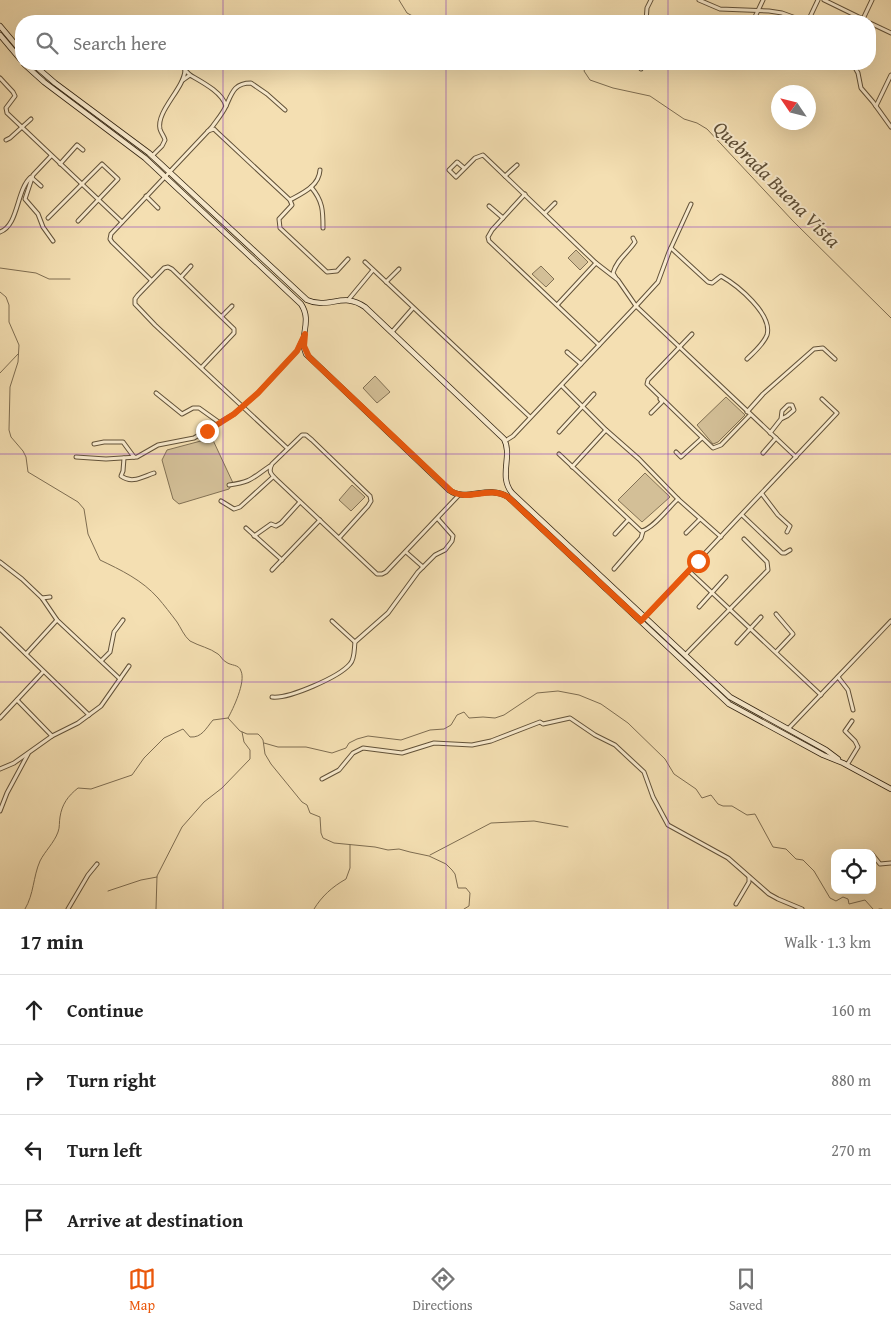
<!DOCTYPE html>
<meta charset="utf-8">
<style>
:root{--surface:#fff;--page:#f6f6f6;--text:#222;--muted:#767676;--line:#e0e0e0;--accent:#ea580c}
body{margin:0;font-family:"Gentium Book Plus",serif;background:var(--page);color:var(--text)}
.controls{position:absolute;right:15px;bottom:15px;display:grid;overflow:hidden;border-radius:10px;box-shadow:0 5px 20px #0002}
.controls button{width:45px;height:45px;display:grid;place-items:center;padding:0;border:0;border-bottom:1px solid var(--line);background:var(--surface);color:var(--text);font:25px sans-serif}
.compass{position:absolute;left:771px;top:85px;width:45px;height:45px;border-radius:50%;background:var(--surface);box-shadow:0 5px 20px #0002;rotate:305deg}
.stop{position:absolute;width:15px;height:15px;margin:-11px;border:4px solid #ea580c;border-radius:50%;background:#fff}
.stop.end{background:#ea580c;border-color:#fff;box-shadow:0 1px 5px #0008}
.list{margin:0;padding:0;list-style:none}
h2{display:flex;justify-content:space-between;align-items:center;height:65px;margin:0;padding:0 20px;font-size:21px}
h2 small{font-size:16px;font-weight:400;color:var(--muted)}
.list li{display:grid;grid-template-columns:32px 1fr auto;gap:15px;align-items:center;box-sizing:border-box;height:70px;padding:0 20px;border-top:1px solid var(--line)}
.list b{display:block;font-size:19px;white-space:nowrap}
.list em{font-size:16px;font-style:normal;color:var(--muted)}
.icon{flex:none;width:28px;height:28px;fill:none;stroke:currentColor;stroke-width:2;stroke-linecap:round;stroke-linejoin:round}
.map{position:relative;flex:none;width:891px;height:909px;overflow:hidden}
.search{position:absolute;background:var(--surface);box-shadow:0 5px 20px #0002;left:15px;right:15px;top:15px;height:55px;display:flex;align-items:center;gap:12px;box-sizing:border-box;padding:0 18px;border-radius:20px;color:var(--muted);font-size:19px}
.sheet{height:345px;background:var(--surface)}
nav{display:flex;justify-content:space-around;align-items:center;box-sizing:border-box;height:70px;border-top:1px solid var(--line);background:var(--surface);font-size:14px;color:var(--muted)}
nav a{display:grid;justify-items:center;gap:2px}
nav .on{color:var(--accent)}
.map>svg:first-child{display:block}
.green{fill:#d3bf97;stroke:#827154}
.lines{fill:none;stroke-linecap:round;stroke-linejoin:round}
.stream{stroke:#7e6d51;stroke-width:1}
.street-casing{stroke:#625239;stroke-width:5}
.secondary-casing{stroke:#312311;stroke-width:6}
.street{stroke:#f8eacd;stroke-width:3}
.secondary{stroke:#f8eacd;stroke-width:4.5}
.route{stroke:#ea580c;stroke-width:6}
.grid{fill:none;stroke:#7b2cbf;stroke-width:1;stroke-opacity:0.55}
.labels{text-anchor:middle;stroke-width:4;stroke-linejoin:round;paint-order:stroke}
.water-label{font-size:20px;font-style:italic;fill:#5e4e36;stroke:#f8eacd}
</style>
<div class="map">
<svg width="891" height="909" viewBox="0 0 891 909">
<rect width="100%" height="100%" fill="#f4dfb2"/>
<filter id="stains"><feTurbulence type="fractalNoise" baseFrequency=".004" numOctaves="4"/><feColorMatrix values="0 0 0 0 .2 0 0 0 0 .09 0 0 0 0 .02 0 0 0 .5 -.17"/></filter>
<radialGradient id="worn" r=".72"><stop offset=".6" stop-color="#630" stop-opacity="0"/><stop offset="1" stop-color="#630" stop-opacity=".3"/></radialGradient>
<g class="green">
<polygon points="576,250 588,262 580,270 568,258"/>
<polygon points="541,266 554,279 546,287 532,274"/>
<polygon points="375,376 390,392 377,403 363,388"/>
<polygon points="726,397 745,415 718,442 713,444 697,425"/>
<polygon points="212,438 233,483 229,489 179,504 173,499 162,460 167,450"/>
<polygon points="645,473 670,497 642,522 618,500"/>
<polygon points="352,485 365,497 351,511 339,500"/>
</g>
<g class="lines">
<g class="stream">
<polyline points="399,0 407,13 422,21"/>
<polyline points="587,64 584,71 590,80 613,88 650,96 684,119 697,123 707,129 793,221 891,318"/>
<polyline points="0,268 36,273 49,279 70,279"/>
<path d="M0 292 6 297 9 305V322L19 345 18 362 10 387 9 430 11 437 23 451 26 457 28 472 78 502 84 509 88 534 100 560C121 570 142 580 158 598 164 605 171 614 177 622 181 628 184 636 190 641 199 646 210 648 218 654 221 656 222 660 226 662 231 666 239 664 241 671 246 682 233 709 228 718L240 731 247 734H258L261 737 263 740 265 754 271 764 302 802 307 805 310 813 320 817 321 833 323 838 334 843 375 847 388 850 399 849 410 852 429 856 446 864 452 870 455 874 458 888H466L470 893 469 906 464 909"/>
<polyline points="0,373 18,354"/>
<polyline points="264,743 278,747 306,747 332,753 346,748 349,743 357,739 368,736 401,740 430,730 444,729 451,725 457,715 464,712 469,718 483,717 495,718 504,715 537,693 558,691 579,695 601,704 628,723 665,759 674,774 696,789 702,798 711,795 718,804 723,806 732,806 747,815 755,814 773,847 786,849 796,859 803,860 814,871 830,898 836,901 843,897 848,899 849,904 865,900 873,909"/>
<polyline points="430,855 491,823 534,821 568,827"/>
<polyline points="108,891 141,880 157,877"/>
<path d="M25 909C34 894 33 877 40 861 45 851 54 843 58 832 60 827 59 822 60 817 62 804 68 796 78 788L91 789 132 775 144 758 164 738 183 729 190 737C202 738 206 728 213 720L228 718"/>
<polyline points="156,909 157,876 182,827 204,802 222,788 250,759 250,750 244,742 242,732"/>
<path d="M314 909C322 896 332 887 346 879L350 868V845"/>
<polyline points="879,909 882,909"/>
</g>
<defs>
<g id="street">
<polyline points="699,0 720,9 769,11 782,13 804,21"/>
<polyline points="824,0 867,21"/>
<polyline points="646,21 647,8 651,0"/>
<polyline points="753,21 763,0"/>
<polyline points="808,21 818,0"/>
<polyline points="862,21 872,0"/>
<polyline points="870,23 891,33"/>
<polyline points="853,64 858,73 861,88 873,102 891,127"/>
<polyline points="641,69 643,64"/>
<path d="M190 75C202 82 222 92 226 106"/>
<polyline points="0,78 13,92 15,96 6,108 7,113 122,222"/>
<polyline points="183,80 190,75 185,70 185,64"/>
<polyline points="876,106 891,75"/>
<polyline points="208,131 214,129 217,132 290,200 292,205 279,219 280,228 327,272 337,271 348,259"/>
<polyline points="6,140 10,138 31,119"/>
<polyline points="51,156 33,175 25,199 38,214 43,227 53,241"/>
<path d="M152 156 162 146 165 140C164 136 161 133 160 129 156 111 184 89 185 70"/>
<polyline points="60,164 77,145 83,150"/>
<polyline points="464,168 457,162 449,170 456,177 475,158 483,155 596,263 557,305"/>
<polyline points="505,176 517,165"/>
<path d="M311 187C323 201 323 211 323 228"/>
<polyline points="525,194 492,230 488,237 489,241 599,345"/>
<polyline points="146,196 158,208"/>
<path d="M290 200C303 193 319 186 320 170"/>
<polyline points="489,206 503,218"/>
<polyline points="545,213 555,203"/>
<polyline points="48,218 102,164 118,179 78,221"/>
<path d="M0 232C19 225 16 190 31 177L41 186"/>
<path d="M671 248 708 282 712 283 721 276C737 285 773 314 767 335 763 345 754 352 747 359"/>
<polyline points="365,262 530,417"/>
<polyline points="596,263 618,280 636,306 658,282 669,252 691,204"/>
<polyline points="181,277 191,266"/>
<path d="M616 278 613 273C617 259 628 253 635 242L633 238"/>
<path d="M151 280 112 242 110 239 111 234 212 127C217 120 223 113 226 106 232 93 234 83 251 83L267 94 285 110"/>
<polyline points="386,282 399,269"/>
<polyline points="349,299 373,270"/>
<polyline points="222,316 232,306"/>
<polyline points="392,332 413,308"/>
<polyline points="692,334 648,380 647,384 713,448 721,445 750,415"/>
<polyline points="567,352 581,364"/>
<polyline points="201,368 234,333 234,329 172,269 168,267 164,268 138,295 135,299 135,304 155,325 287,448"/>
<polyline points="562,386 606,430 639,459 678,499 721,537"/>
<polyline points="156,393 182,414 193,408 199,408 220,423"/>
<polyline points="747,412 763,394 814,349 823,348 835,359"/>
<polyline points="651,413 662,402 660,399"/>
<polyline points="559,432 594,394"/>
<polyline points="770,433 781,419 782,411 788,405 792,405 794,410 787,416 781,419"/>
<polyline points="505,441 513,436 636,306 796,457"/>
<polyline points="94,444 104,442 123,442 134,457"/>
<polyline points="676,452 681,457 702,438"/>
<polyline points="763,453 776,438"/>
<path d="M559 454 641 531C652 530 669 507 678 499"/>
<polyline points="76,457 106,459 137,457 158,445 194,438 234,414 258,393 297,351 303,338"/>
<path d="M124 458 123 471 121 476C132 484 142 477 154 473"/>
<polyline points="572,467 606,430"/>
<path d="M229 485C252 482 252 478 270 466"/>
<polyline points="762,494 778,515 790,526 787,532"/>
<polyline points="221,501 234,509 240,507 273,477"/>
<polyline points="742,515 782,553 785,553 790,550"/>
<polyline points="246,528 282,560"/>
<polyline points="686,533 700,519"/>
<polyline points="615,534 628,520"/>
<polyline points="254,536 271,524 276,526 281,523 300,502"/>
<path d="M339 538 368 506 371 501 370 496 312 440 306 435H302L272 464C268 472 271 474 277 480L377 574H382L386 572 459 495"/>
<polyline points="406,552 423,567"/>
<polyline points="0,562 22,579 42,598 57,620 120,679"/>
<polyline points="614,569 641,538 643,531"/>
<polyline points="272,570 320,520"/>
<polyline points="689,571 821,695"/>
<polyline points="42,598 50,597"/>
<polyline points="699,607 726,577"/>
<polyline points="644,618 837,413 822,399"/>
<polyline points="332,621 355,642"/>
<polyline points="0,629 89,715"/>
<polyline points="737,643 761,617"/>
<polyline points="776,652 793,634 776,614"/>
<polyline points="26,654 57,620"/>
<polyline points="685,655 768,570 767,562 744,539"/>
<polyline points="102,660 110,652 114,632 123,620"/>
<polyline points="838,677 848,690 853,710"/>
<path d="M272 697C289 699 339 677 350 664 355 659 354 649 355 642L388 613 418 572 435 555 445 550 452 541 453 536 438 519"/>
<polyline points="17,700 52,736"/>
<polyline points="0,718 43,672"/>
<polyline points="788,729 891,621"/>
<polyline points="847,765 858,747 855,741 845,731 852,721"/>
<polyline points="0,769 14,763 52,736 78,723 101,706 129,666"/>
<polyline points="322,779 339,770 353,753 363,748 402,753 434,743 472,745 491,741 540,722 543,724 570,718 595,735 615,745 644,772 653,797 668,825 728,858 769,894 778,899 802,909"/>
<polyline points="0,811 7,793 28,754"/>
<polyline points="872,854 880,864 891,863"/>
<polyline points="736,904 749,882 749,877"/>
<polyline points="68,909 88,875 97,864"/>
</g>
<g id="secondary">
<polyline points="0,26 21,51"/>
<polyline points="0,35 21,60"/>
<path d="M24 64 44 82 145 158 301 304C313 322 298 337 306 354L449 490C467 503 487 484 508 497L729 704 823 755 843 763 891 789"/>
<path d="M33 64 55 83 149 153 307 300C329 310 343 291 365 307L504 439C513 456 498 476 512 493L730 697 826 750 838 759"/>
</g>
</defs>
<use href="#street" class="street-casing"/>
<use href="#secondary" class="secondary-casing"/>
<use href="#street" class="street"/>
<use href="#secondary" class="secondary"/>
</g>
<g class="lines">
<path class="route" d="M207 431 234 414 258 393 297 351 305 334 304 346 309 357 451 491C469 502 489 485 508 497L641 621 698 561"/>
</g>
<path class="grid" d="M223 0V21M446 0V21M668 0V21M223 64V909M446 64V909M668 64V909M0 227H891M0 454H891M0 682H891"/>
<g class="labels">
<g class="water-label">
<text transform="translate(777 184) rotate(45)" y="7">Quebrada Buena Vista</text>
</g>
</g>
<rect width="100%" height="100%" filter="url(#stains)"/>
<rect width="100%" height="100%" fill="url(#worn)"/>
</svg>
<div class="controls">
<button><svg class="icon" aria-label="locate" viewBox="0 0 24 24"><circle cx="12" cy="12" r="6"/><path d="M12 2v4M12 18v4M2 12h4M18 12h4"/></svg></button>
</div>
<svg class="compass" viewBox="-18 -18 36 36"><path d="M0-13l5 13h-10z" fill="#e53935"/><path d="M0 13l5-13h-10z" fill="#767676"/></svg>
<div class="stop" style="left:698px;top:561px"></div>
<div class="stop end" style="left:207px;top:431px"></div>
<div class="search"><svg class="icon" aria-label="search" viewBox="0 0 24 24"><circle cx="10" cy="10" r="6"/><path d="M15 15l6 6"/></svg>Search here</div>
</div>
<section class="sheet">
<h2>17 min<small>Walk · 1.3 km</small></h2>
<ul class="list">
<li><svg class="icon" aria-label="ahead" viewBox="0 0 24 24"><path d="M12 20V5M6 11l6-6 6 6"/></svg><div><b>Continue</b></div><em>160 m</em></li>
<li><svg class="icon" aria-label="right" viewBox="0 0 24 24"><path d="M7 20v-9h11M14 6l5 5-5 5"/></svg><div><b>Turn right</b></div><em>880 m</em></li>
<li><svg class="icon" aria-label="left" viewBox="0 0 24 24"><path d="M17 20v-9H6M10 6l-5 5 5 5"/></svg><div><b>Turn left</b></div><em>270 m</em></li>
<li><svg class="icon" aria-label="arrive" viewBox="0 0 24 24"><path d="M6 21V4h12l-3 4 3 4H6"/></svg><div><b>Arrive at destination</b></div></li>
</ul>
</section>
<nav>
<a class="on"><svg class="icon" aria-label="map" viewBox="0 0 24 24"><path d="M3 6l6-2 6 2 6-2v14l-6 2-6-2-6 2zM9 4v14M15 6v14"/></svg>Map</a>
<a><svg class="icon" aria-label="directions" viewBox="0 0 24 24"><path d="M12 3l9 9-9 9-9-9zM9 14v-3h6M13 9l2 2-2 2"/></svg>Directions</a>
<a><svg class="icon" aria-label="saved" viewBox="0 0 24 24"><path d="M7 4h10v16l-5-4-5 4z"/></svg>Saved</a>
</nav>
